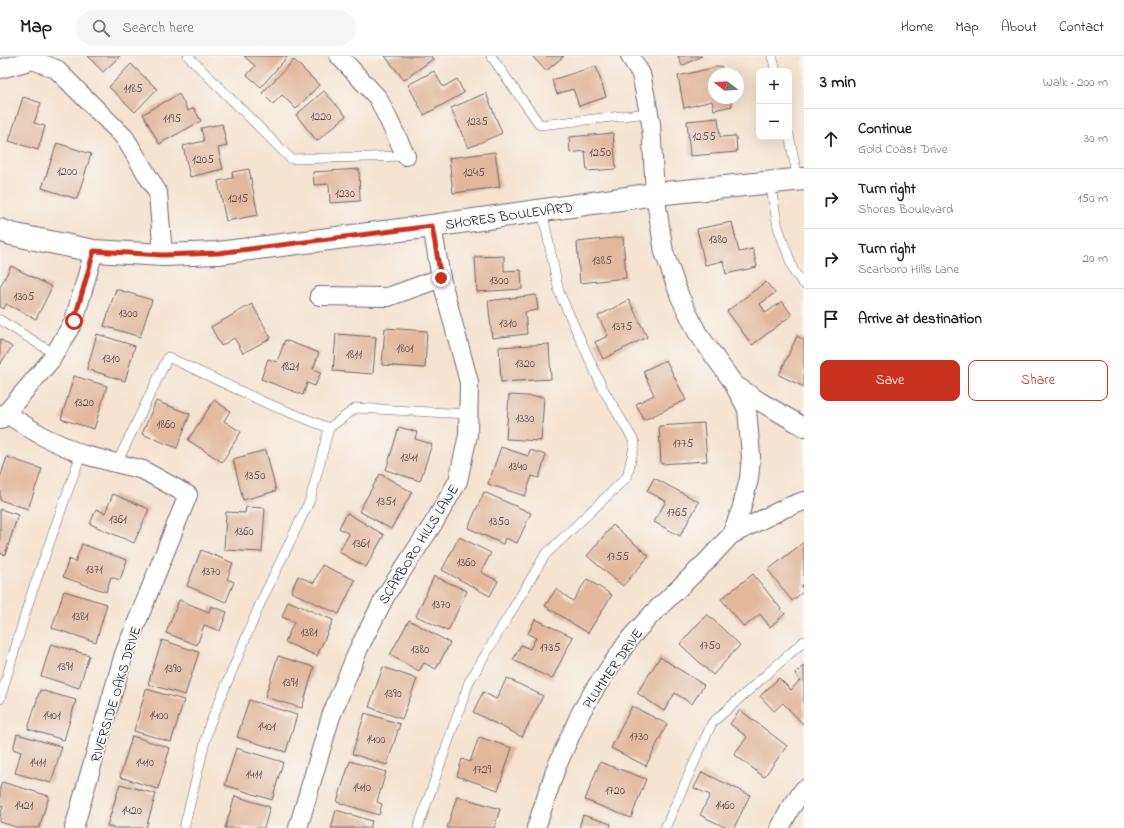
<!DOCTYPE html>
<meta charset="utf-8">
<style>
:root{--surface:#fff;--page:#f6f6f6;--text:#222;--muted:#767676;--line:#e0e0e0;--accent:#c8321e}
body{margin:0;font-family:"Indie Flower",sans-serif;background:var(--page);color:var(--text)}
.controls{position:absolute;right:12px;top:12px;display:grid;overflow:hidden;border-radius:8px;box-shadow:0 4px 16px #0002}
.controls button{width:36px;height:36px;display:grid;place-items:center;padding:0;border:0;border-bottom:1px solid var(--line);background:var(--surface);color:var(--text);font:20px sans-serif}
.compass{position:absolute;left:708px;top:12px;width:36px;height:36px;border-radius:50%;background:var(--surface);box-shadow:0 4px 16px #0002;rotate:287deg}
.stop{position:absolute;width:12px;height:12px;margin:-9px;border:3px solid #c8321e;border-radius:50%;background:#fff}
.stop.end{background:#c8321e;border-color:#fff;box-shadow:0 1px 4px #0008}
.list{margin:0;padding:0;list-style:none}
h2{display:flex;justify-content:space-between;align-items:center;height:52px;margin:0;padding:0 16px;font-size:17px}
h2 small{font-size:13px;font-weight:400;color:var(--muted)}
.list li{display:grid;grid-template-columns:26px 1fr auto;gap:12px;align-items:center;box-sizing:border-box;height:60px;padding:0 16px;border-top:1px solid var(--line)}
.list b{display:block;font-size:15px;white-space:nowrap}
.list p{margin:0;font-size:13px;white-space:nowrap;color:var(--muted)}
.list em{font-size:13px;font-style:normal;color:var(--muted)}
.actions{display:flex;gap:8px;padding:12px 16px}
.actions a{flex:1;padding:9px 0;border:1px solid var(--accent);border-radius:8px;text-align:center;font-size:14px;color:var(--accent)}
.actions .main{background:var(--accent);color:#fff}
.icon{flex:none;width:22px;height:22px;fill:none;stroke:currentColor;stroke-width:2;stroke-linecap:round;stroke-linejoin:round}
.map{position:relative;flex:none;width:804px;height:772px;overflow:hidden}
header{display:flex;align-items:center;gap:24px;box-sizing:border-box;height:56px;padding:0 20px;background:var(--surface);border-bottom:1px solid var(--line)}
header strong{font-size:19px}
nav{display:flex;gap:22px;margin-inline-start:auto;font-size:14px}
.search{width:280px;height:36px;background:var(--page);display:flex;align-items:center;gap:10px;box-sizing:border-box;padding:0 14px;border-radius:22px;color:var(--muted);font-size:15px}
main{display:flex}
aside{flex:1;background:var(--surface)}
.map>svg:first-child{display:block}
.building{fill:#e2b89c}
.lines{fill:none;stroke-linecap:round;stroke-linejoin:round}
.lane-casing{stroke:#6c666f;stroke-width:10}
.street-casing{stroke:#6c666f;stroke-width:20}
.secondary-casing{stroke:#6c666f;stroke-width:24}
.lane{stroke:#fff;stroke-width:9}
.street{stroke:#fff;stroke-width:18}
.secondary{stroke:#fff;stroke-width:22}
.route{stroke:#c8321e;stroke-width:5}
.labels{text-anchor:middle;stroke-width:3.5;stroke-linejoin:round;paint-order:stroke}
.number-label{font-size:12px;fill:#524853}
.street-label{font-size:14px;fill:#22223b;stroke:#f6f6f2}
</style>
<header>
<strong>Map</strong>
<div class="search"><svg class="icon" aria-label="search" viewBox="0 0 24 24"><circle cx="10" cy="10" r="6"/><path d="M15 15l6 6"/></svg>Search here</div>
<nav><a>Home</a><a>Map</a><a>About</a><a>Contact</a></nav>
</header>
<main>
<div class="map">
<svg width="804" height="772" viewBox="0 0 804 772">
<rect width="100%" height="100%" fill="#f6f6f2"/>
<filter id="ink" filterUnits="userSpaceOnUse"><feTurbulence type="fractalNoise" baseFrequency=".025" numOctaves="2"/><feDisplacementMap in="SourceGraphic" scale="8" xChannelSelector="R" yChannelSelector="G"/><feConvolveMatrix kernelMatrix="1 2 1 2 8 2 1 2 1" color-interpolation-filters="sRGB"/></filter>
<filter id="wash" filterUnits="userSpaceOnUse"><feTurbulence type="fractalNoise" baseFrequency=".012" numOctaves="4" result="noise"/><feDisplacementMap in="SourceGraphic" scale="16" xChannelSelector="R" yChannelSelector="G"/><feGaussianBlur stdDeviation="0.9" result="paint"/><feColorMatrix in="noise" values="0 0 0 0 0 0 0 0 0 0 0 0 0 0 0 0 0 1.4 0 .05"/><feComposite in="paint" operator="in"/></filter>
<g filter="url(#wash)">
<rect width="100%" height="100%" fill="#f5e3cf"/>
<g id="blocks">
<g class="building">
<polygon points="88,0 120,0 103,16"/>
<polygon points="244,0 288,0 261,31 247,19 255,10"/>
<polygon points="385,0 431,0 433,3 404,24"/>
<polygon points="532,0 564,0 546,15"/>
<polygon points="678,0 702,0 682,10"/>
<polygon points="294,4 319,29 296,53 282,39 273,48 262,37"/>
<polygon points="131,8 157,33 135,56 109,31"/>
<polygon points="596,10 606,41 579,50 573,33 557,38 552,24"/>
<polygon points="721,10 723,18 714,18 714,42 730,42 732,50 714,54 712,45 684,52 678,20"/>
<polygon points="434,15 443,31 457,23 464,37 424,59 408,29"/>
<polygon points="324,35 346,60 317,85 296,59"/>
<polygon points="486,37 502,77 468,92 451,52"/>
<polygon points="179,38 188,55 194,52 201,65 159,88 143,58"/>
<polygon points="23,41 41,47 34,67 45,70 38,94 9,85"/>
<polygon points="718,62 720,81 736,80 737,96 690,100 687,65"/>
<polygon points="222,68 227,90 218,92 223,113 190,121 183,90 204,85 201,72"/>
<polygon points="613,77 616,113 587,115 585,95 570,97 569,81"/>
<polygon points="57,87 91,98 77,143 42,132"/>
<polygon points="495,96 500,131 453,137 449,102"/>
<polygon points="249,113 258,159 226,165 218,125 233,122 232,116"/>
<polygon points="359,113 360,145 330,147 329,128 314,129 313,116"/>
<polygon points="732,166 739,196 753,193 757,211 726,218 723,205 705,209 697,173"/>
<polygon points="623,181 626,222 580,227 577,186"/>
<polygon points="504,200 504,215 521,214 522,233 477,236 475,201"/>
<polygon points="11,210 52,231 36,263 6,248 4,253 0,251 0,231"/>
<polygon points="766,226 775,237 760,248 766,257 782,245 792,259 752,289 727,255"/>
<polygon points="116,233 152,244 140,281 104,270"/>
<polygon points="536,239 538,254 525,256 527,278 492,282 488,245"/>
<polygon points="629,244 647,281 603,303 595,286 608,280 598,260"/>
<polygon points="252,248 271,282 243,297 234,282 221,290 211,271"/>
<polygon points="385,272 427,275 425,312 382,309"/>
<polygon points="97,278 135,290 125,325 87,313"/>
<polygon points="336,278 376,281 373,318 333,315"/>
<polygon points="797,280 804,284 804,331 779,319"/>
<polygon points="0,283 12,291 0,308"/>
<polygon points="285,284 319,297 313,313 321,316 315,330 307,327 303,339 261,323 268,303 277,306"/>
<polygon points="549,288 551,323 501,326 499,291"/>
<polygon points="666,304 686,344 644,364 636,348 654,339 643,315"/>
<polygon points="74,320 107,330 94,373 61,363"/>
<polygon points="509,339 544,341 541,385 506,383"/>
<polygon points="214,344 230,355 224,365 241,376 222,406 188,384"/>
<polygon points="156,345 190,358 177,392 142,378"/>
<polygon points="704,367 707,405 661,408 659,370"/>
<polygon points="399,371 417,376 415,383 432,388 420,425 386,414"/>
<polygon points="501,391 528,400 530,394 546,399 539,422 532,420 525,440 488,428"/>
<polygon points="266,394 276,435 243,444 233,403"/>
<polygon points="7,401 42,413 28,453 0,444 0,422"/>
<polygon points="380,418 412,436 391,473 359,455"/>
<polygon points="654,422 699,446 680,480 654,466 666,445 647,435"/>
<polygon points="484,436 531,457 517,487 505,482 503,488 468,472"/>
<polygon points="113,438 149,453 134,487 90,468 96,453 105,457"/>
<polygon points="246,451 265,452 262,496 224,494 226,456 245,457"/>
<polygon points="0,453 18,459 5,499 0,497"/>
<polygon points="347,457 384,479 366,511 339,496 349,478 339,472"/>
<polygon points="613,469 649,500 623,530 587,500"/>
<polygon points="459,481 491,497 481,516 498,525 490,540 442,514"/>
<polygon points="804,486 804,528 801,530 804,535 792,545 768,514"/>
<polygon points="82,488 127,504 120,524 111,521 106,536 63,521 69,503 75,506"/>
<polygon points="201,494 233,507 227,523 234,526 226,546 187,530"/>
<polygon points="322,509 355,524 339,558 291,536 298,520 314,527"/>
<polygon points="753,518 785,558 770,571 760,558 744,571 721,543"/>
<polygon points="434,520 467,535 448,575 416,560"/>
<polygon points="587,523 612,539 588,577 545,550 556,533 573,545"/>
<polygon points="64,535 107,548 96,586 52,572"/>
<polygon points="179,544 209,556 211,550 227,556 220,575 204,569 197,589 166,577"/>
<polygon points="288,545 333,564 317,600 285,586 294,566 282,561"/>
<polygon points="707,558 740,589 713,619 680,588"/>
<polygon points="535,563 573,581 552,623 513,604 521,589 530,593 536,582 528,578"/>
<polygon points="409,564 450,587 436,613 424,607 419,615 390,599"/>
<polygon points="162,584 199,596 185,639 148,628"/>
<polygon points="51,588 89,599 79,632 41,620"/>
<polygon points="278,600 314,611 302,652 265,641"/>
<polygon points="660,601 704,629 692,648 675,637 664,655 637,637"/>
<polygon points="803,610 804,611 804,669 783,647 774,655 760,640 779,622 791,634 800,624 795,618"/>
<polygon points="383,611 417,623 402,663 369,651"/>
<polygon points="507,622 543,640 522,681 473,656 483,636 496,643"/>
<polygon points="146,633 184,644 171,686 134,675"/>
<polygon points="40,634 76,644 64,684 28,673"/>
<polygon points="249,644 297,659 286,696 237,681"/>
<polygon points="632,650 667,668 646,710 611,692"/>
<polygon points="740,654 787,690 764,721 734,698 747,681 730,668"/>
<polygon points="365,657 400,668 387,709 352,698"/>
<polygon points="17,678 62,691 51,727 15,717 21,696 13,693"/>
<polygon points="132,680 170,692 158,733 120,721"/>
<polygon points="479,681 512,692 498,734 457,720 462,703 470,706"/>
<polygon points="236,692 283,706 272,744 225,729"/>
<polygon points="350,705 386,716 377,746 382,748 379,759 337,746"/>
<polygon points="600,706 646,723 631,762 585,744"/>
<polygon points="702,716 750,739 734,772 727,772 700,759 710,739 694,732"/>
<polygon points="2,726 49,740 39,772 19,772 0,766 0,761 3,750 0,749 0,731"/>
<polygon points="120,728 156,738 146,772 114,772 107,770"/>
<polygon points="235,740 270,751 264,772 225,772"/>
<polygon points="457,740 500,753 494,772 447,772"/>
<polygon points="336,754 372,765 370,772 331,772"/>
<polygon points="583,759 611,768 610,772 579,772"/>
</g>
</g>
</g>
<g filter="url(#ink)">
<use href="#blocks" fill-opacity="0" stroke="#6c666f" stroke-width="1"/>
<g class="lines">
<defs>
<g id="lane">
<polyline points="188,0 291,103 406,100"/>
<polyline points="491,0 540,69 649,57"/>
<polyline points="772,0 776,15"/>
<polyline points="789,79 798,123"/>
<polyline points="770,127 778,171 794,216 804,228"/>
<polyline points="0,264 55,298"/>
<polyline points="117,407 168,301 266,347 329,372"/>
<polyline points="0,643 30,542 81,398"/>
<polyline points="184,772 209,670 260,548 310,444 329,372 356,352 468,358"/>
<polyline points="418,772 469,626 545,499 627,421 635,387 602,331 559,236 542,154"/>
<polyline points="665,772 712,667 804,585"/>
</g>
<g id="street">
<polyline points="339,0 378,42 406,100"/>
<polyline points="630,0 641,18 651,67 655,138 664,196 680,241 697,276 734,328 759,345 804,371"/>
<polyline points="0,13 33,4 56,13 125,82 158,137 163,199"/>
<polyline points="319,240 388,241 441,222"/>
<polyline points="5,357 44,381 81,398 143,414 188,439 124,598 74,772"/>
<polyline points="0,364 51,304 74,265 94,195"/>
<polyline points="731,479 741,454 749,423 751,400 747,353 735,331"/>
<polyline points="298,772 331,660 359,592 386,539 435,465 458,425 468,379 469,326 441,222 432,170"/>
<polyline points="536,772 556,712 581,656 596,631 631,581 653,557 706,506 731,479 785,452 804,445"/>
<polyline points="780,772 790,753 804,733"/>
</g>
<polyline id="secondary" points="0,174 11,178 94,195 163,199 218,197 432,170 655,138 804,123"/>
</defs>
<use href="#lane" class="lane-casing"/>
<use href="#street" class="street-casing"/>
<use href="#secondary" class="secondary-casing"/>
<use href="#lane" class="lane"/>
<use href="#street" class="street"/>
<use href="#secondary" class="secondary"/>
</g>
</g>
<g class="lines" filter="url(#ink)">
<polyline class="route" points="74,265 94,195 163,199 218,197 432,170 441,222"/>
</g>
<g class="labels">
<g class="number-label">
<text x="133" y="36">1185</text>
<text x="321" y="64">1220</text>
<text x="172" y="66">1195</text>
<text x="477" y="69">1235</text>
<text x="704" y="84">1255</text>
<text x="600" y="100">1250</text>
<text x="203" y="107">1205</text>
<text x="67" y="119">1200</text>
<text x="474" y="120">1245</text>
<text x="345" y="141">1230</text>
<text x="238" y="146">1215</text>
<text x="718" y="187">1380</text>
<text x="602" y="208">1385</text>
<text x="499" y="228">1300</text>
<text x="24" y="244">1305</text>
<text x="128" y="261">1300</text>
<text x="508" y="271">1310</text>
<text x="622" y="274">1375</text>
<text x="405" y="296">1801</text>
<text x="354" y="302">1811</text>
<text x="111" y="306">1310</text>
<text x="525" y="311">1320</text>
<text x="290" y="314">1821</text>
<text x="84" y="350">1320</text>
<text x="525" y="366">1330</text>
<text x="166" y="372">1860</text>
<text x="683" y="391">1775</text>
<text x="409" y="405">1341</text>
<text x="518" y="414">1340</text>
<text x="255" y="423">1350</text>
<text x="386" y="449">1351</text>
<text x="677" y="460">1765</text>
<text x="118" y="467">1361</text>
<text x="499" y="469">1350</text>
<text x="244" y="479">1360</text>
<text x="361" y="491">1361</text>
<text x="618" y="504">1755</text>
<text x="466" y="510">1360</text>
<text x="94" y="517">1371</text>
<text x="211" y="519">1370</text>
<text x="441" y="552">1370</text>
<text x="80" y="564">1381</text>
<text x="309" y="580">1381</text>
<text x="710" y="593">1750</text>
<text x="550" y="595">1735</text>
<text x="420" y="597">1380</text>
<text x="65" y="614">1391</text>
<text x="173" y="616">1390</text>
<text x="290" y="630">1391</text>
<text x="393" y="641">1390</text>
<text x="52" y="663">1401</text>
<text x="159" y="663">1400</text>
<text x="267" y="674">1401</text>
<text x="639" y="684">1730</text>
<text x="376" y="687">1400</text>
<text x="38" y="710">1411</text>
<text x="145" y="710">1410</text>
<text x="482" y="717">1729</text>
<text x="254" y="722">1411</text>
<text x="362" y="735">1410</text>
<text x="615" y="738">1720</text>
<text x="24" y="753">1421</text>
<text x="725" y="753">1460</text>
<text x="132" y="758">1420</text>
</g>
<g class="street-label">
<text transform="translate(509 159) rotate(-8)" y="5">SHORES BOULEVARD</text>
<text transform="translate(418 488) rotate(-58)" y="5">SCARBORO HILLS LANE</text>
<text transform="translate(612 612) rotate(-55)" y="5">PLUMMER DRIVE</text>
<text transform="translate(115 638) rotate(-73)" y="5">RIVERSIDE OAKS DRIVE</text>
</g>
</g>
</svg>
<div class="controls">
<button>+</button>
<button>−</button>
</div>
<svg class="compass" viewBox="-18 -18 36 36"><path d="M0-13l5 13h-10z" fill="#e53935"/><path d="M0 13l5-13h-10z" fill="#767676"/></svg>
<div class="stop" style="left:74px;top:265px"></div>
<div class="stop end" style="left:441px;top:222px"></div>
</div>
<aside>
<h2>3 min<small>Walk · 200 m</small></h2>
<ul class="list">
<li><svg class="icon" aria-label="ahead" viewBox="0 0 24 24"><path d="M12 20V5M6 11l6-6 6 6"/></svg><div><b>Continue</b><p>Gold Coast Drive</p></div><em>30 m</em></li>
<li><svg class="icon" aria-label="right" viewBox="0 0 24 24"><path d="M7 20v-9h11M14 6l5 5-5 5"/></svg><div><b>Turn right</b><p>Shores Boulevard</p></div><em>150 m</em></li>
<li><svg class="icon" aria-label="right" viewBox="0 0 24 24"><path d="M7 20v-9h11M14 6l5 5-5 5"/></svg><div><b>Turn right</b><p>Scarboro Hills Lane</p></div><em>20 m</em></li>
<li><svg class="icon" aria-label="arrive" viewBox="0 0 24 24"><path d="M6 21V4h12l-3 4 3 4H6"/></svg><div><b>Arrive at destination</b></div></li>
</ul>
<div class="actions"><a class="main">Save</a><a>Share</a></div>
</aside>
</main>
